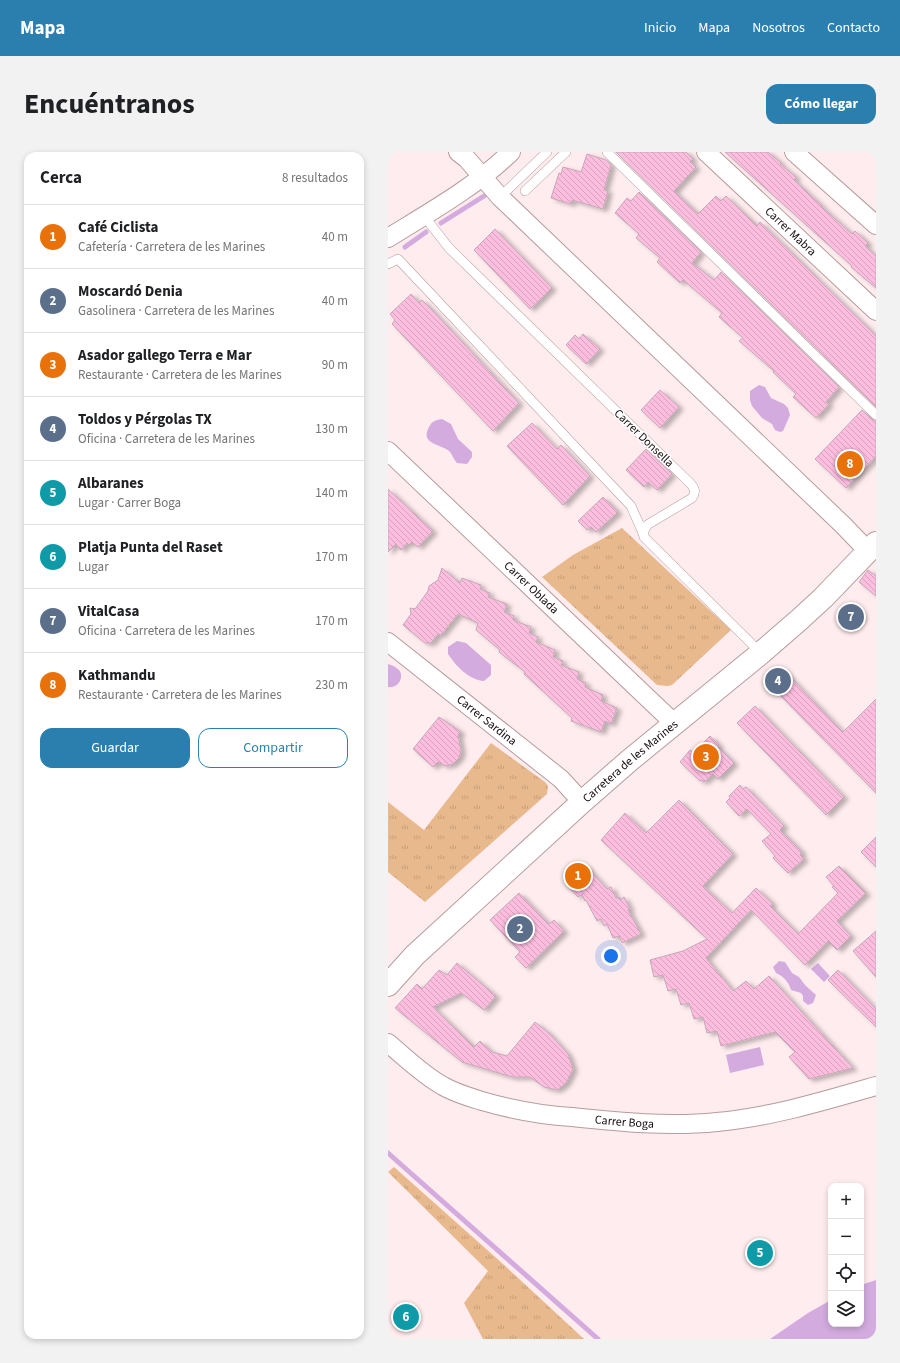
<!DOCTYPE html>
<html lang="es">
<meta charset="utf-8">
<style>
:root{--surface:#fff;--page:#f2f2f2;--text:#202124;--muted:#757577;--line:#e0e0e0;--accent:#2b7faf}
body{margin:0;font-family:"Source Sans 3",sans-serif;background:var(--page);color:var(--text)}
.controls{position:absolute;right:12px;bottom:12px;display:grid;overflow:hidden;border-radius:8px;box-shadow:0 2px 6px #0003}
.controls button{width:36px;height:36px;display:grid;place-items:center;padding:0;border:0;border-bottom:1px solid var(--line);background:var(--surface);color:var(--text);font:20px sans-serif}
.you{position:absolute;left:223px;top:804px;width:14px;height:14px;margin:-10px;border:3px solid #fff;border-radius:50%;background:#1a73e8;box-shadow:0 0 0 6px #1a73e833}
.badge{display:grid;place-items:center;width:26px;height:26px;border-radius:50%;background:var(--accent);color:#fff;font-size:13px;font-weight:700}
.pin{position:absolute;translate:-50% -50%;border:2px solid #fff;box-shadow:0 1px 4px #0006}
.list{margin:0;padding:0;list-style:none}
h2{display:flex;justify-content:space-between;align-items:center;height:52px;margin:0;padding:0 16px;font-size:17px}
h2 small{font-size:13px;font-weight:400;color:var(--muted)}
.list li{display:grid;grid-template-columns:26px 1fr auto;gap:12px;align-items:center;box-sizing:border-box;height:64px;padding:0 16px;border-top:1px solid var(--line)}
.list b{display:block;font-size:15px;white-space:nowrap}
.list p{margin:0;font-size:13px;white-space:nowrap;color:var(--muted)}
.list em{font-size:13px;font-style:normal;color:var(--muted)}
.actions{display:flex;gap:8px;padding:12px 16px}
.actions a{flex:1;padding:9px 0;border:1px solid var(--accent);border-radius:12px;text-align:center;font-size:14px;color:var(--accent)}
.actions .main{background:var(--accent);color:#fff}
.icon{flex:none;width:22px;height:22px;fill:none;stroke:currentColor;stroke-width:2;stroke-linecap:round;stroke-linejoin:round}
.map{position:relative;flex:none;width:488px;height:1187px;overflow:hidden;border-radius:12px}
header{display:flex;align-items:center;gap:24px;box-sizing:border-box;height:56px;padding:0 20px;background:var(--accent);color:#fff}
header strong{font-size:19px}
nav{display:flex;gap:22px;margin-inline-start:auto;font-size:14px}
.intro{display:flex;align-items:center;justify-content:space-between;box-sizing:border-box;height:96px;padding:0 24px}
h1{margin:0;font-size:28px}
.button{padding:10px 18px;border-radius:12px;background:var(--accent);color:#fff;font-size:14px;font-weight:700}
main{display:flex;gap:24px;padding:0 24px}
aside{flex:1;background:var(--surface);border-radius:12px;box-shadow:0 2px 6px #0003}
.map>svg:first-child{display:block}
.grass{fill:url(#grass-tufts)}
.water{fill:#d3abdf}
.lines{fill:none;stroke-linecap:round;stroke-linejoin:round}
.stream{stroke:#d3abdf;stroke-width:5}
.building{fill:url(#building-back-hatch);stroke:#c3a9b6;filter:url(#shadow)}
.lane-casing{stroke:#b79b9d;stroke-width:10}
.street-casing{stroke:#b79b9d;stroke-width:20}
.secondary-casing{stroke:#b79b9d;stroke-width:24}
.lane{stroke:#fff;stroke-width:9}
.street{stroke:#fff;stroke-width:18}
.secondary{stroke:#fff;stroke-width:22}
.labels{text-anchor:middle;stroke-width:3;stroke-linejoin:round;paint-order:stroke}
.street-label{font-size:12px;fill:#140a0b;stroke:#fff}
</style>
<header>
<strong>Mapa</strong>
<nav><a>Inicio</a><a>Mapa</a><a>Nosotros</a><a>Contacto</a></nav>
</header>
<div class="intro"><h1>Encuéntranos</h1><a class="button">Cómo llegar</a></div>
<main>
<aside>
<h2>Cerca<small>8 resultados</small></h2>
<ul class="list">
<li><span class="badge" style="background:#e8710a">1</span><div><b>Café Ciclista</b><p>Cafetería · Carretera de les Marines</p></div><em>40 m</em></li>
<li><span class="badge" style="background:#5c6f8a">2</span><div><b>Moscardó Denia</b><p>Gasolinera · Carretera de les Marines</p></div><em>40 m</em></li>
<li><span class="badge" style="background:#e8710a">3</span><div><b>Asador gallego Terra e Mar</b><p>Restaurante · Carretera de les Marines</p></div><em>90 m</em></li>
<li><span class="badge" style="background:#5c6f8a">4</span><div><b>Toldos y Pérgolas TX</b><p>Oficina · Carretera de les Marines</p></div><em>130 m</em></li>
<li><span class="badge" style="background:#0f9aa8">5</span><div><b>Albaranes</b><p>Lugar · Carrer Boga</p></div><em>140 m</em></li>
<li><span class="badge" style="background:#0f9aa8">6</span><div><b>Platja Punta del Raset</b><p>Lugar</p></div><em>170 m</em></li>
<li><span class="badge" style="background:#5c6f8a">7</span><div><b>VitalCasa</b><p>Oficina · Carretera de les Marines</p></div><em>170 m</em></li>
<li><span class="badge" style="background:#e8710a">8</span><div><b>Kathmandu</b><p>Restaurante · Carretera de les Marines</p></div><em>230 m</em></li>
</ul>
<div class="actions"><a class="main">Guardar</a><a>Compartir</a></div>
</aside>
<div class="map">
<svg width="488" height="1187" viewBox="0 0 488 1187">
<defs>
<pattern id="grass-tufts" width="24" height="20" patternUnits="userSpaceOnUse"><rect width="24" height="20" fill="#e8b98c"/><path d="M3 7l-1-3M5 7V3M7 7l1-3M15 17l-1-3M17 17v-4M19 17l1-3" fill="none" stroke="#c69e77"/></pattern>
<pattern id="building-back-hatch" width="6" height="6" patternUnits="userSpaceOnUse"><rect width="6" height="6" fill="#fcbddf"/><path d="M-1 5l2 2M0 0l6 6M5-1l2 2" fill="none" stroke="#d7a1be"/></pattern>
<filter id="shadow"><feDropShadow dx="4.5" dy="2.5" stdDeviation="2" flood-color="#0004"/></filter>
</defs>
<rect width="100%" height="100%" fill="#ffecee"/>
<g class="grass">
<polygon points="234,376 343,478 284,533 279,534 269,533 154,425 185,403"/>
<polygon points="103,591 157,630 160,634 159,642 37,750 0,720 0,650 36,678"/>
<polygon points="6,1015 115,1112 196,1187 95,1187 76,1151 100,1119 0,1020"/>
</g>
<g class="water">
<polygon points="371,233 377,235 383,246 396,252 400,256 402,263 395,279 392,280 387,278 384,272 374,266 364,254 362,248 362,239"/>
<path d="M54 267 63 272 70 287 84 300V305L79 312 69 311C66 308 65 304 62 300 55 292 31 293 41 275 44 269 48 268 54 267Z"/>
<path d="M69 489 78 491 103 513V523L96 529C81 528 68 514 60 502V495Z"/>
<path d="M0 512C4 513 8 515 11 518 17 526 9 537 0 535Z"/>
<path d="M391 809 397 810 404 821 411 825 417 833 428 843 425 851 420 853 415 849V844L413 841 403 838C400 829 396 825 388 821L385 815Z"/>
<polygon points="430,811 442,824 436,830 423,817"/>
<polygon points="372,895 376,913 342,921 338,903"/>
<polygon points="488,1128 488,1187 382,1187 420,1161 443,1148 443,1172 473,1172 473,1133"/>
</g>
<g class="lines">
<g class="stream">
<polyline points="53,71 96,44"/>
<polyline points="17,95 38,80"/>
<polyline points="0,1001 210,1187"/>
</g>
</g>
<g class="building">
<polygon points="228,0 298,0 305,7 302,10 308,15 286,39 310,62 328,44 333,49 338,44 369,74 372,70 488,184 488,255"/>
<polygon points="337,0 380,0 393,11 392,12 408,25 406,28 434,54 434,55 464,82 467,79 480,91 477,94 488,104 488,136 463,115 464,114"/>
<polygon points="199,2 218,8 223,13 216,38 220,39 215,57 184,48 183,52 163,46 171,21 173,22 175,15 193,20"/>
<polygon points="251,40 313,100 304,111 326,128 333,120 451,235 438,250 441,252 428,266 405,245 408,242 385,220 386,219 351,189 355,186 331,165 334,161 295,128 292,131 269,110 272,106 248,86 251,82 227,61 239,46 243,49"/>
<polygon points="107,77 164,136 142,157 86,98"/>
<polygon points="23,142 31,151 34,148 44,158 131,251 105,279 4,172 7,168 2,162"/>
<polygon points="195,182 212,197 198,212 178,193 187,183 191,187"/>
<polygon points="272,238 291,255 272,276 253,258"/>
<polygon points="474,258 484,267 488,269 488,304 458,336 427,307"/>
<polygon points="144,271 169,297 173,293 202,324 175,353 119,294"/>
<polygon points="258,297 284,322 269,338 260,330 256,335 238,318"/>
<polygon points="0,337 45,379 30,395 24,390 21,393 19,391 13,398 8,392 0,400"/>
<polygon points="215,345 230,360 208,380 203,375 199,378 190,369"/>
<polygon points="54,416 72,431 74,426 93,433 92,437 102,441 100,445 119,452 116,460 126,464 125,468 143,475 141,481 150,485 148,490 167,498 165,505 175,509 173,513 191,520 189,527 198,531 197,535 215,543 213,549 229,556 223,572 217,569 213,580 183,569 184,566 136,522 137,520 111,500 112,498 88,478 90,471 70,462 53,483 50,482 43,491 37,491 15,473 23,462 22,456 27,457 40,439 41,434 50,428"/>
<polygon points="480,418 488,424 488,444 471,430"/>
<polygon points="464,453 474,464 462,476 451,467"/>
<polygon points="396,519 455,580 488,547 488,641 382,533"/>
<polygon points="367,554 456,645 438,663 349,571"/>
<polygon points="51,565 73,580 70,583 73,599 71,606 65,612 57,614 50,610 45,615 25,597"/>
<polygon points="322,584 331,593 330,595 346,611 330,627 325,622 316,630 314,628 312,629 292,610 302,598 306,601"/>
<polygon points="352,633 355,637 358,635 396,674 392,678 414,700 412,703 416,707 400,721 385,706 387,704 374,689 383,682 359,657 351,664 338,650 342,646 341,644"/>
<polygon points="291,648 345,702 315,734 344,761 368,736 385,752 382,754 410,782 450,741 444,735 446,734 438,725 451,714 478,741 449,769 463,784 449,798 440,789 417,813 363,758 318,806 345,839 358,829 366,837 381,824 465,916 421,927 401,905 407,900 387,880 333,894 329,879 319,881 315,865 306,867 301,851 293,853 288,837 280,839 275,823 266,825 262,808 295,799 319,787 213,688 237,661 258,681"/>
<polygon points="488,685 488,715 473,700"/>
<polygon points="197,713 219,737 223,735 228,746 231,745 232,748 236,745 242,757 240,758 253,782 234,791 231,784 225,786 219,772 216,774 213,767 209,769 198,748 197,749 194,742 190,745 177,731"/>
<polygon points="131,741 161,772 166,768 176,779 138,816 127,805 132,800 102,768"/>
<polygon points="488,779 488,825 465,799"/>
<polygon points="69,811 108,844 96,858 73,841 45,855 86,895 92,889 104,900 119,904 147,870 162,882 180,902 185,917 178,931 169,938 156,935 142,925 124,925 74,910 7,856 29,832 34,837 51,818 59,823"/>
<polygon points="450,818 488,857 488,875 440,828"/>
</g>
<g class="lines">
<defs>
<g id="lane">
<polyline points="219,0 488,263"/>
<polyline points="137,39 178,0"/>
<polyline points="112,45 159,0"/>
<path d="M36 64 61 96 303 332C307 337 308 340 304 346L259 373 255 381 256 385 373 501"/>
<polyline points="0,112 10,107 243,354 255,381"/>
</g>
<g id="street">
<polyline points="70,0 79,7 112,45 455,373 480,399"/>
<path id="s1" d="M318 0 488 159"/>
<polyline points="406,0 488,73"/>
<path d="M0 86C42 60 87 35 123 0"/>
<path id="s2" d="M0 299 287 572"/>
<path id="s3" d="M0 490 173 627 194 650"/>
<path id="s4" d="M0 891C18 906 35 923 55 934 67 941 81 945 94 949 125 958 152 963 184 965 232 970 280 975 329 970 383 965 436 949 488 934"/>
</g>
<g id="secondary">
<path id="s5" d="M0 833 27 803 194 650 242 608 373 501 411 468 435 446 488 391"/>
</g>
</defs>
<use href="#lane" class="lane-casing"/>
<use href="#street" class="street-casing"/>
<use href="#secondary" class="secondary-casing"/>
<use href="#lane" class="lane"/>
<use href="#street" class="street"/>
<use href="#secondary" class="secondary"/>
</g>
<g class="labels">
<g class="street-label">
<text dy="4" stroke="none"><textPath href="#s1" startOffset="116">Carrer Mabra</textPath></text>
<text transform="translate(256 286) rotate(44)" y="4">Carrer Donsella</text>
<text dy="4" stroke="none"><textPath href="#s2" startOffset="198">Carrer Oblada</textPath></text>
<text dy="4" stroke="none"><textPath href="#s3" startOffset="126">Carrer Sardina</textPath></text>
<text dy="4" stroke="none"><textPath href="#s5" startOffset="330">Carretera de les Marines</textPath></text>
<text dy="4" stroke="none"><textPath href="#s4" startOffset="256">Carrer Boga</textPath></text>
</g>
</g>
</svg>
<div class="controls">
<button>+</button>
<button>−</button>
<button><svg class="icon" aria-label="locate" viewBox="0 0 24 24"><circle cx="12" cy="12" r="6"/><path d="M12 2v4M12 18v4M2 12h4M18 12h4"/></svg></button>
<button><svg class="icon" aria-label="layers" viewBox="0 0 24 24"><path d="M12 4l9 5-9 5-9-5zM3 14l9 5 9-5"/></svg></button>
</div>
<div class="you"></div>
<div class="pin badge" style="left:190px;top:724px;background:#e8710a">1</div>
<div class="pin badge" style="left:132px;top:777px;background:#5c6f8a">2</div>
<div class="pin badge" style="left:318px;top:605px;background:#e8710a">3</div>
<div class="pin badge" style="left:390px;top:529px;background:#5c6f8a">4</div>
<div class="pin badge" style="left:372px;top:1101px;background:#0f9aa8">5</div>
<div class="pin badge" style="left:18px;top:1165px;background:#0f9aa8">6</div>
<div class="pin badge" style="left:463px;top:465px;background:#5c6f8a">7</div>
<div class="pin badge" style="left:462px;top:312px;background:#e8710a">8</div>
</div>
</main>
